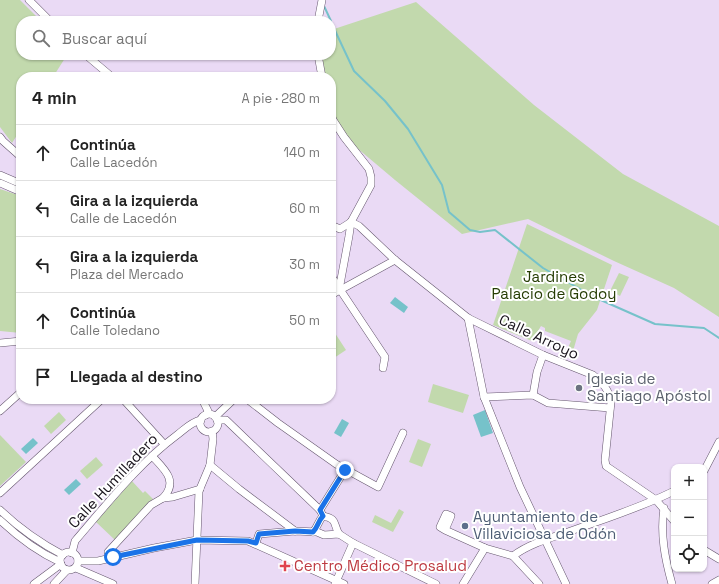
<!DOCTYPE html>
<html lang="es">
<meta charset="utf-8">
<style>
:root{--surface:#fff;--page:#f6f6f6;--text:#222;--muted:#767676;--line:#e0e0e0}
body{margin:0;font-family:"Space Grotesk",sans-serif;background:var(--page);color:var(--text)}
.controls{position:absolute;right:12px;bottom:12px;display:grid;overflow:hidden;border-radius:8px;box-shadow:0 1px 3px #0004}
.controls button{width:36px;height:36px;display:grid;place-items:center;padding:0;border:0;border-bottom:1px solid var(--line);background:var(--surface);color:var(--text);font:20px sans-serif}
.stop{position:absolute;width:12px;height:12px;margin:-9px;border:3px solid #1a73e8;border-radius:50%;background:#fff}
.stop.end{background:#1a73e8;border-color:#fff;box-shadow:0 1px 4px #0008}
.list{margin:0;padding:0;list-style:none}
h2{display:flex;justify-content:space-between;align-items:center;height:52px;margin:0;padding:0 16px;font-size:17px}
h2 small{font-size:13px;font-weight:400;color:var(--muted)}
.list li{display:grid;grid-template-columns:26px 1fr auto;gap:12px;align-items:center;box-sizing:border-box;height:56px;padding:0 16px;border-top:1px solid var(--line)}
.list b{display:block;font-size:15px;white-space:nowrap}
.list p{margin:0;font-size:13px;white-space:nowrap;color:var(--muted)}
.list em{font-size:13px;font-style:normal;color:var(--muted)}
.icon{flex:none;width:22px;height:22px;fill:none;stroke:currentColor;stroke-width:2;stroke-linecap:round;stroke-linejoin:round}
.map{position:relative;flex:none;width:719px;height:584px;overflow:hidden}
.search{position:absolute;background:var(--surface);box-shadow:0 1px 3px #0004;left:16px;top:16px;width:320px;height:44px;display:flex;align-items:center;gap:10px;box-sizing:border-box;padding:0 14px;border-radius:16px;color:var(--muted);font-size:15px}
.panel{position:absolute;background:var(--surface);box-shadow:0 1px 3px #0004;left:16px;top:72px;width:320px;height:332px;border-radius:16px}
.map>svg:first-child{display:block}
.green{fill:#c2d9ad}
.water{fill:#76c2ca}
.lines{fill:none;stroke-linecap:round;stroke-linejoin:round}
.stream{stroke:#76c2ca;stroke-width:2}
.minor-casing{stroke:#65566e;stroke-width:8}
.minor{stroke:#fff;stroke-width:7}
.route{stroke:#1a73e8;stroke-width:5}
.worship-dot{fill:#6b7280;stroke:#fff;stroke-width:1.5}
.service-dot{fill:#5c6f8a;stroke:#fff;stroke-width:1.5}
.health-dot{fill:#e0444e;stroke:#fff;stroke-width:1.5}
.labels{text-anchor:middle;stroke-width:4;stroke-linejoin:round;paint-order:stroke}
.park-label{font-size:15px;fill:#253c03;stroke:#fff}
.street-label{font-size:15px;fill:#17111a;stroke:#fff}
.worship-label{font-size:15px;fill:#5b616d;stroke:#fff;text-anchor:start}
.service-label{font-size:15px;fill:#4e5e75;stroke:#fff;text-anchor:start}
.health-label{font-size:15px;fill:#be3a42;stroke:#fff;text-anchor:start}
</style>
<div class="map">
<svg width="719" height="584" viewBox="0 0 719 584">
<rect width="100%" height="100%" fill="#eadaf5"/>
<g class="green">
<polygon points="0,0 20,0 41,21 21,21 21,55 67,55 53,77 21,77 21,129 12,143 0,127"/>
<polygon points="416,2 534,105 623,174 719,226 719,317 674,288 614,261 528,219 462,234 395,180 344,137 331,114 331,77 321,77 318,55 331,55 331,30"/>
<polygon points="0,189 21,196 21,333 0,331"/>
<polygon points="527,224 612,265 597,310 578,334 571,358 565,355 571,341 545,331 545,328 541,326 532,341 493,325"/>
<polygon points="619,273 629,277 620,296 610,291"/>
<polygon points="331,327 346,350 331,360"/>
<polygon points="433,384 469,395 463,413 428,402"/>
<polygon points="59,412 66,420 51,434 44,426"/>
<polygon points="0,435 26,462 0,486"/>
<polygon points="418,439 431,444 422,467 409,462"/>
<polygon points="96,457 103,465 87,479 80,471"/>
<polygon points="132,481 143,493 145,491 153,499 115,540 96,522"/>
<polygon points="399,509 404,512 393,532 372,522 375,515 391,523"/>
</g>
<g class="water">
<polygon points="395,297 408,307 404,313 390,303"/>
<polygon points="485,410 493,433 481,437 473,415"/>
<polygon points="342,419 349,423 341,437 334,433"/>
<polygon points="33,438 38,443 26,454 21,449"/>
<polygon points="76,479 81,484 69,495 64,490"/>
</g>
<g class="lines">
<g class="stream">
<polyline points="324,6 331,21"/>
<polyline points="331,22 354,71 385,101 408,129 442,185 449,212 470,230 480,232 495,230 543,268 594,297 655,324 704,328 719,338"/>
</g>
<defs>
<g id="minor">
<polyline points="29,0 50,21"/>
<polyline points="318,21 322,0"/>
<polyline points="86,55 112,77"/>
<polyline points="318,55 322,77"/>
<polyline points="331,114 333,120 344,137 369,169 371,177 371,185 351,222 349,236 339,290"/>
<polyline points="0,137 3,141 21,157"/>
<polyline points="0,175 21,184"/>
<polyline points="0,183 21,192"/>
<path d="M351 222 359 226 395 260 468 318 543 355 593 375C603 383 609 390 611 402L605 460 606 466 656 500 674 521"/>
<polyline points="331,225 340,229 351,222"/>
<polyline points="331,276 385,357 383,368"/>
<polyline points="331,295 395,260"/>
<polyline points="468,318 484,397 520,487 566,584"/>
<polyline points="0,343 21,341"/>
<polyline points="533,395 537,372 543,355"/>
<polyline points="484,397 533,395 548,403 610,408"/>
<polyline points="123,399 164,444"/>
<polyline points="202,399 208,411 206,415"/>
<polyline points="247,399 278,423 336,464 378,487 403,433"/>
<polyline points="0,411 21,392"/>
<circle cx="209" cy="423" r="9"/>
<polyline points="215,417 234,399"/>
<polyline points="217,420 226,420 320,510 323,516"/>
<path d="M152 456C164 469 179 481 163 498"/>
<polyline points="210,465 239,489 295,531"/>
<polyline points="704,471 719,442"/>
<polyline points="0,493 102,399"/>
<path d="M664 508C660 534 665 559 672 584"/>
<path d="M0 510C19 528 40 543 63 555"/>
<polyline points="320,510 345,470"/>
<path d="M323 516C338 519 333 524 339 534"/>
<path d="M0 520C18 537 38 552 60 562"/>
<polyline points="445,530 451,516 446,514 440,527 445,530 485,548 513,556 539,584"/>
<path d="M313 532C318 527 318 521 323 516"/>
<polyline points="256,543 259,534 295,531 317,532 324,535 339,534 353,543 436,584"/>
<polyline points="704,550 719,559"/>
<circle cx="69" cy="561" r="9"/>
<path d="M72 553 75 541C107 504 138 464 177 435 185 429 191 422 201 420"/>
<path d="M513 556C529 544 550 538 568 532 604 519 640 508 674 491"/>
<polyline points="113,557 109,555 108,552 151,505 163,498 173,497 200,489"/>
<polyline points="78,561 98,561 154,548 197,540 248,541 344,584"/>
<polyline points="76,568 113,584"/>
<polyline points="34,584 61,564"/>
<polyline points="54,584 67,570"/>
<polyline points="195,584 199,491 210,465 213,439 212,431"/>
<polyline points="335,584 353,543"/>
<polyline points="463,584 485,548"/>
<polyline points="712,584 719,580"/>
</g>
</defs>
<use href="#minor" class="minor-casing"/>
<use href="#minor" class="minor"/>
</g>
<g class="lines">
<path class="route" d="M113 557 197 540 248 541 256 543 259 534 295 531 313 532C318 527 318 521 323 516L320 510 345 470"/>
</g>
<circle class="worship-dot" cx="579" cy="388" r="4"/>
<circle class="service-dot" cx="465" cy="526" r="4"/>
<path class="health-dot" d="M283 560h4v4h4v4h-4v4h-4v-4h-4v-4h4z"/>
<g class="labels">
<g class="park-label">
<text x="554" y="282">Jardines<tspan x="554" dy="17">Palacio de Godoy</tspan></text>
</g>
<g class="street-label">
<text transform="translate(539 337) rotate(25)" y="5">Calle Arroyo</text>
<text transform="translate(113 481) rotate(-47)" y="5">Calle Humilladero</text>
</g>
<g class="worship-label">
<text x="587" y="384">Iglesia de<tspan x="587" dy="17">Santiago Apóstol</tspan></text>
</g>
<g class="service-label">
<text x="473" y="522">Ayuntamiento de<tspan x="473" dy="17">Villaviciosa de Odón</tspan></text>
</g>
<g class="health-label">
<text x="294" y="571">Centro Médico Prosalud</text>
</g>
</g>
</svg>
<div class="controls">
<button>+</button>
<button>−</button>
<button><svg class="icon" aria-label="locate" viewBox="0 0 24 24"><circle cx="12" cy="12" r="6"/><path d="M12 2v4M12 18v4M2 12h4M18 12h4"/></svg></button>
</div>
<div class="stop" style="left:113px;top:557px"></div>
<div class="stop end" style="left:345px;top:470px"></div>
<div class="search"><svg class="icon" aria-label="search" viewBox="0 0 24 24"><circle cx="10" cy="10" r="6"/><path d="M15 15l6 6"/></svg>Buscar aquí</div>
<section class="panel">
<h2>4 min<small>A pie · 280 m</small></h2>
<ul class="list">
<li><svg class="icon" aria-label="ahead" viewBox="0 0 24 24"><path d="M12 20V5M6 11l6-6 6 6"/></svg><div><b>Continúa</b><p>Calle Lacedón</p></div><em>140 m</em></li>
<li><svg class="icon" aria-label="left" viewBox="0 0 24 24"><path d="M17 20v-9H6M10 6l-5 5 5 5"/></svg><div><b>Gira a la izquierda</b><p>Calle de Lacedón</p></div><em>60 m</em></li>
<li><svg class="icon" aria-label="left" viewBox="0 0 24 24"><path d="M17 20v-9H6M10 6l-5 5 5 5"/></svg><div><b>Gira a la izquierda</b><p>Plaza del Mercado</p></div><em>30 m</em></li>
<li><svg class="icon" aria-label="ahead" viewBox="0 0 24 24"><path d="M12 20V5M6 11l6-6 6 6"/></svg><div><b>Continúa</b><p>Calle Toledano</p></div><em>50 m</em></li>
<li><svg class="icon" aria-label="arrive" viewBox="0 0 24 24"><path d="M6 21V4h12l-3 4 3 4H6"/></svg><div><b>Llegada al destino</b></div></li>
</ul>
</section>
</div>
